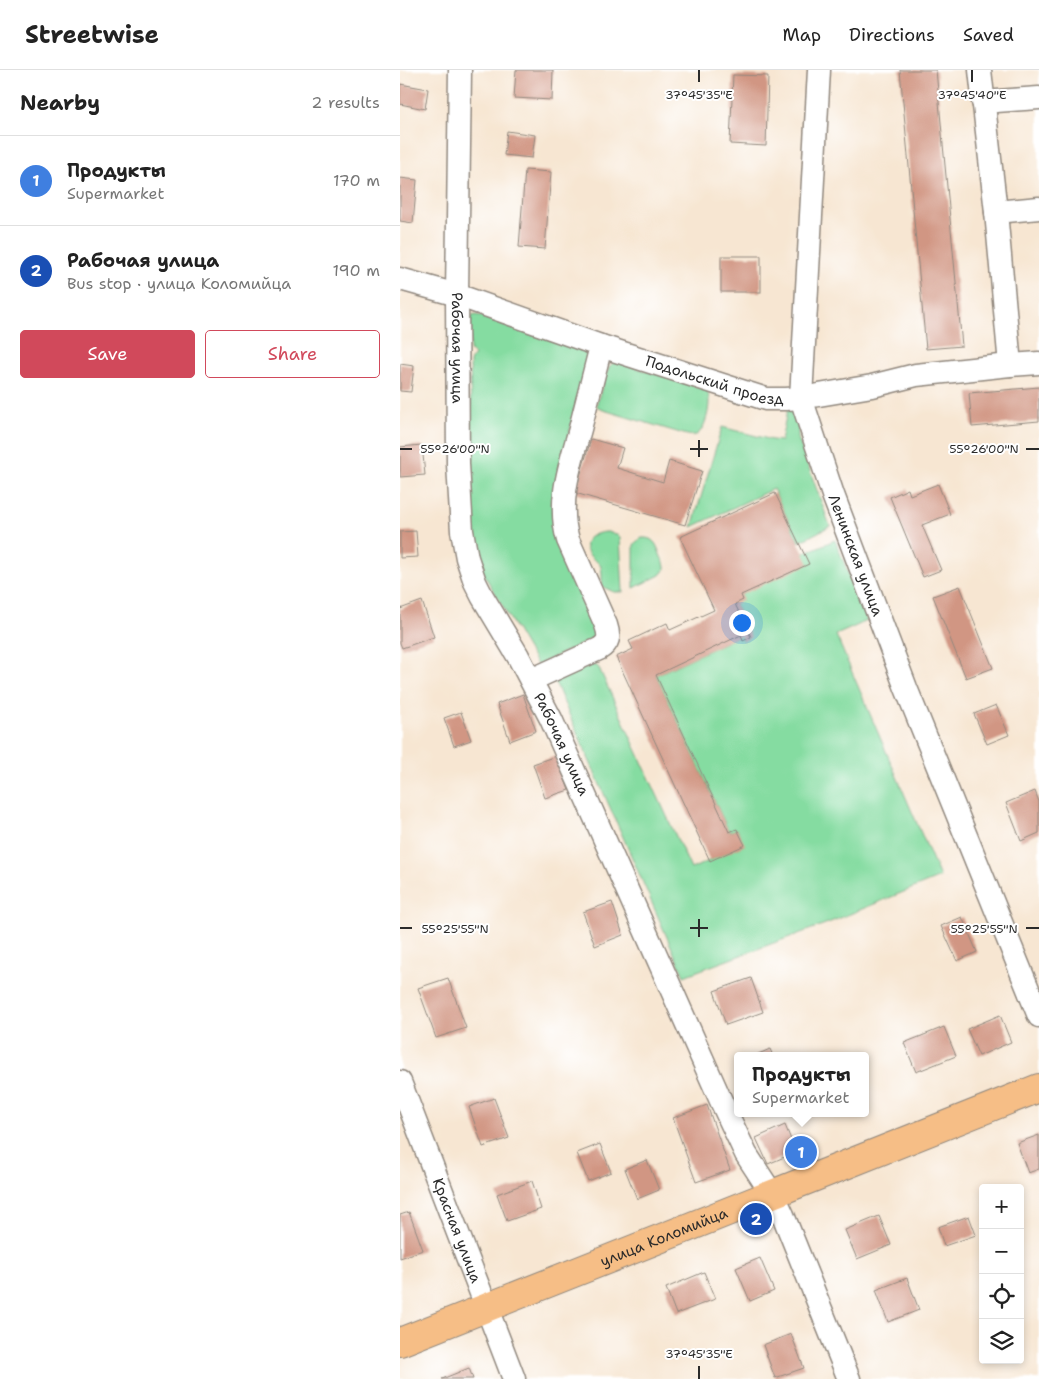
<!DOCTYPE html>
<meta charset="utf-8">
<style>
:root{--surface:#fff;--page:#f2f2f2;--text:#222;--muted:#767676;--line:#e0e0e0;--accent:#d1495b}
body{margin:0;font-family:"Shantell Sans",sans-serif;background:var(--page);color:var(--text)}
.controls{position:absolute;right:15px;bottom:15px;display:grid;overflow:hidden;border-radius:5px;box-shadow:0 2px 8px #0003}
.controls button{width:45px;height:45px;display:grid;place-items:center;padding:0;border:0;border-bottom:1px solid var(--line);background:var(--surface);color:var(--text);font:25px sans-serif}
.you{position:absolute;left:341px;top:552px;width:18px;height:18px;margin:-12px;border:4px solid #fff;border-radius:50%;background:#1a73e8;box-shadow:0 0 0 8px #1a73e833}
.badge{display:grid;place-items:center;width:32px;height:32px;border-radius:50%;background:var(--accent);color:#fff;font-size:16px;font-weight:700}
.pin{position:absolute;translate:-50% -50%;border:2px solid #fff;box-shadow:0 1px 5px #0006}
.popup{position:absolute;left:334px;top:982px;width:135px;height:65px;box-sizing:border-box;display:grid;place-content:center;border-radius:5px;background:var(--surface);filter:drop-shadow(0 1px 4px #0005);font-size:16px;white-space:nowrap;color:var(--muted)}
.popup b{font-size:19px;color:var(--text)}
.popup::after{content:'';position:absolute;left:50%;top:100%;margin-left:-10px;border:10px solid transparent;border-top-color:var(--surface)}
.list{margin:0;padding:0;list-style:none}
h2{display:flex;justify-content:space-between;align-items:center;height:65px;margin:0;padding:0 20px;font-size:21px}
h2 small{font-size:16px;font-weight:400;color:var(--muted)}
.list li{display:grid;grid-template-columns:32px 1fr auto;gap:15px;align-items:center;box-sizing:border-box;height:90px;padding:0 20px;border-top:1px solid var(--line)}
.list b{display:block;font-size:19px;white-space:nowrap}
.list p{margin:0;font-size:16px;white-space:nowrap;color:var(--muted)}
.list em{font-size:16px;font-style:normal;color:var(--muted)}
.actions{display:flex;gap:10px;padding:15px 20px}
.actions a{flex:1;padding:11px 0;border:1px solid var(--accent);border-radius:5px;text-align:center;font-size:18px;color:var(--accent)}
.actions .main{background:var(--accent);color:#fff}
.icon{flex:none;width:28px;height:28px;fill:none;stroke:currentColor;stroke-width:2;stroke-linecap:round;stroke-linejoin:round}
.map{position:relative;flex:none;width:639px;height:1309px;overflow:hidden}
header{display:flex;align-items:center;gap:30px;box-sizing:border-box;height:70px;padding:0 25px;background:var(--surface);border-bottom:1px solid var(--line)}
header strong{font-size:24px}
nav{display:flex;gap:28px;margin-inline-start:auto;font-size:18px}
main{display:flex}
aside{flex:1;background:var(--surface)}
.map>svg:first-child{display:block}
.green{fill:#85dca1;stroke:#588466}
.building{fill:#d19683}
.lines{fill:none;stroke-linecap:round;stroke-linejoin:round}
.minor-casing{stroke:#91887e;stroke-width:25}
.major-casing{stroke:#91887e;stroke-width:30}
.minor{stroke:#fff;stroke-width:22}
.major{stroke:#f6be86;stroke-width:28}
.ticks{fill:none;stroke:#2b2b2b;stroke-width:2}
.labels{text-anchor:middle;stroke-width:4;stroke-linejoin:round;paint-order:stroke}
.street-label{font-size:15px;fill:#2b2b2b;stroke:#fff}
.ticks-label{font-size:12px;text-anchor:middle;fill:#2b2b2b;stroke:#fff;stroke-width:4;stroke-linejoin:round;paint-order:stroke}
</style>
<header>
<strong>Streetwise</strong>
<nav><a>Map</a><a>Directions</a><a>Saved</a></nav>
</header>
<main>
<aside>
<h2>Nearby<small>2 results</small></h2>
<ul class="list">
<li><span class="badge" style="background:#3f7fe0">1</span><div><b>Продукты</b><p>Supermarket</p></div><em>170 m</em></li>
<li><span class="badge" style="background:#1a4fb4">2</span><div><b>Рабочая улица</b><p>Bus stop · улица Коломийца</p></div><em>190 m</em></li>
</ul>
<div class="actions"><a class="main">Save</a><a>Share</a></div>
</aside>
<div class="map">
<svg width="639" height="1309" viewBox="0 0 639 1309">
<rect width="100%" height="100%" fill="#fff"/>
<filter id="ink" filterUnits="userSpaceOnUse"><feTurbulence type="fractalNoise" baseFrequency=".02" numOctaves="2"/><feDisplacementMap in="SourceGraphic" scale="10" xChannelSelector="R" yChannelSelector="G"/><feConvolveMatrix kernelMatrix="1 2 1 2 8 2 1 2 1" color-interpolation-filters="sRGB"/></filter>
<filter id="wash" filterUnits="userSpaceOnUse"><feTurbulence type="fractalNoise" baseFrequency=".0096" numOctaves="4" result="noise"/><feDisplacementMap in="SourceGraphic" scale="20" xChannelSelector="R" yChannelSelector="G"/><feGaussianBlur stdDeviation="1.12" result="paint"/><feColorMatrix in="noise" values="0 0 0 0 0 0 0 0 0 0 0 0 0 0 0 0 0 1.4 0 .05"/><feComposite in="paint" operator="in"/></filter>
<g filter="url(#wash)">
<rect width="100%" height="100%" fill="#f7e6d2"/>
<g class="green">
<path d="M76 245 83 246 186 282 188 287 156 417 197 561 194 567 192 569 137 595 82 501C68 464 70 421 70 381 71 352 71 322 70 292L71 289 74 285 70 281V253L72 246Z"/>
<path d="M215 291 307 320C312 330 307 355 299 363 296 366 292 366 287 365L200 339 197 336V332L209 297Z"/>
<polygon points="390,340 393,340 398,345 398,368 430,456 399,472 373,419 292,457 322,357 372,370 381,371 387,341"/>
<path d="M208 462 217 465 220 468 223 522H214L203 517C201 510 203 504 201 497 199 491 191 489 188 483 179 468 197 462 208 462Z"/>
<path d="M242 468C255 467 257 476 261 487 263 491 265 493 265 499L260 505 234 518V475L236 472Z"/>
<polygon points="435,470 467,551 436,565 540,807 428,853 284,906 154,610 192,595 197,596 199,598 291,799 344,775 337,759 329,762 256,605 341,565 343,571 350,567 335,534 341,525 404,483"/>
</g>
<g id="blocks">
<g class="building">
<polygon points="116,0 153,0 152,30 114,28"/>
<polygon points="500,0 536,0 562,276 526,279"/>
<polygon points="333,5 368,6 366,76 330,74"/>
<polygon points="0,14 28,19 25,39 0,34"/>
<polygon points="107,61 135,65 132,88 104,85"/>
<polygon points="125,100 151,102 145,179 119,177"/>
<polygon points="0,108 17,110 13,153 0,151"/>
<rect x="321" y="186" width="40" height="36"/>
<polygon points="0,294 14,296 11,322 0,321"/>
<polygon points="639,317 639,351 572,357 569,323"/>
<polygon points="191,369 223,378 217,398 263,412 269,391 302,401 285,455 175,423"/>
<polygon points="22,375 25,405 0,407 0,377"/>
<polygon points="538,414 550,444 522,455 541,500 523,507 490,427 508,419 510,425"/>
<polygon points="375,423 409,494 341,525 343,530 335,534 351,567 343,571 341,565 256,605 329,762 337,759 345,775 310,791 216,587 233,579 229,571 267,553 270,560 314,540 280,467"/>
<polygon points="16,461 18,487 0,488 0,462"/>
<polygon points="560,516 593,598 566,608 533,526"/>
<polygon points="22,531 34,567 2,578 0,573 0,539"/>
<polygon points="123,624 136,661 110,671 97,634"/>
<polygon points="596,635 609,665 587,674 574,644"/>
<polygon points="61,642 71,670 54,676 44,648"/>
<polygon points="156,686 169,720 145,728 133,694"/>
<polygon points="635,721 639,732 639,763 621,771 606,733"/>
<polygon points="212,832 223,865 195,876 183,842"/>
<polygon points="562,847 577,882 557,891 541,856"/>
<polygon points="48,908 66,958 36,968 18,918"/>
<polygon points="351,908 363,942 326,955 314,921"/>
<polygon points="600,945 611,972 579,986 567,959"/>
<polygon points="544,957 556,986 516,1002 504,973"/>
<polygon points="370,979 373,986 354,986"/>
<polygon points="94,1028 109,1068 83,1077 69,1037"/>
<polygon points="307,1035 330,1100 296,1112 273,1048"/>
<polygon points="385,1055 396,1082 368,1094 356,1068"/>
<polygon points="639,1065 639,1099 628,1103 617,1073"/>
<polygon points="200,1074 211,1102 188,1111 177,1083"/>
<polygon points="247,1090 259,1120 237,1129 225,1099"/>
<polygon points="132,1111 141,1139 107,1151 97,1124"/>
<polygon points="9,1142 23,1180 0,1188 0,1145"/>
<polygon points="479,1146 491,1175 457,1189 445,1160"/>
<polygon points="569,1146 576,1165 544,1176 538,1157"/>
<polygon points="360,1188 374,1221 350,1231 336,1198"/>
<polygon points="304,1202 315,1229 276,1244 266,1218"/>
<polygon points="507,1208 519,1240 488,1252 476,1220"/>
<polygon points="391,1264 404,1298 375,1308 363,1275"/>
<polygon points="69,1298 73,1309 42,1309"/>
</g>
</g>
</g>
<g filter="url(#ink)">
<use href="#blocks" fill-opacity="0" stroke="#91887e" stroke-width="1"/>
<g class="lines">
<defs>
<g id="minor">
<path id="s1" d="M60 0 57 225 58 394 62 461 67 488 75 512 82 526 118 586 151 649 322 1033 346 1084 376 1130 383 1145 449 1309"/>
<path id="s2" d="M419 0 401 328 433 425 506 618 639 946"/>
<polyline points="580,0 596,142 610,295"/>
<polyline points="583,32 639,28"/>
<polyline points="596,142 639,138"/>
<path id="s3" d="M0 209 57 225 201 276 366 329H386L401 328 472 316 516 305 610 295 639 293"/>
<path d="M131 610 199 579C209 573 210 567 206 555L168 470C157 432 170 395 180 359 187 331 194 304 201 276"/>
<path id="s4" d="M0 1012 114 1309"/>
</g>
<g id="major">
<path id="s5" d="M0 1272 639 1018"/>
</g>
</defs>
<use href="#minor" class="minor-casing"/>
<use href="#major" class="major-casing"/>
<use href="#minor" class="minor"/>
<use href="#major" class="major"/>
</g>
</g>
<path class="ticks" d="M299 0V12M572 0V12M299 370V387M0 379H12M290 379H308M626 379H639M299 849V867M0 858H12M290 858H308M626 858H639M299 1296V1309"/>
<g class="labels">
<g class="street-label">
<text dy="5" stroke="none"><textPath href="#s1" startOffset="278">Рабочая улица</textPath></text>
<text dy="5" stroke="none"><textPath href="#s3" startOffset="331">Подольский проезд</textPath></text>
<text dy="5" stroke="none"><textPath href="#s2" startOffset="495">Ленинская улица</textPath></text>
<text dy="5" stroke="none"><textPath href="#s1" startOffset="698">Рабочая улица</textPath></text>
<text dy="5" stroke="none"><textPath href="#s4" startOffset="159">Красная улица</textPath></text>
<text dy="5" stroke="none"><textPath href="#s5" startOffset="284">улица Коломийца</textPath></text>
</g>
</g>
<g class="ticks-label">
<text x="299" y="29">37°45'35"E</text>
<text x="572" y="29">37°45'40"E</text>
<text x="55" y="383">55°26'00"N</text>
<text x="584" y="383">55°26'00"N</text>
<text x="55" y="863">55°25'55"N</text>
<text x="584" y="863">55°25'55"N</text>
<text x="299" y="1288">37°45'35"E</text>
</g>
</svg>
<div class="controls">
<button>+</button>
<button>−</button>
<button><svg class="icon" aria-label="locate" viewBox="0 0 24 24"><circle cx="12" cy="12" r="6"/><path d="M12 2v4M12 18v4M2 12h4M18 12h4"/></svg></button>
<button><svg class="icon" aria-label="layers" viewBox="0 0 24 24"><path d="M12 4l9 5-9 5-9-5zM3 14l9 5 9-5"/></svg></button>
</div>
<div class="you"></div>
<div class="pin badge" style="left:401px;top:1082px;background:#3f7fe0">1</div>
<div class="popup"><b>Продукты</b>Supermarket</div>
<div class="pin badge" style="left:356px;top:1149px;background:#1a4fb4">2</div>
</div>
</main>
